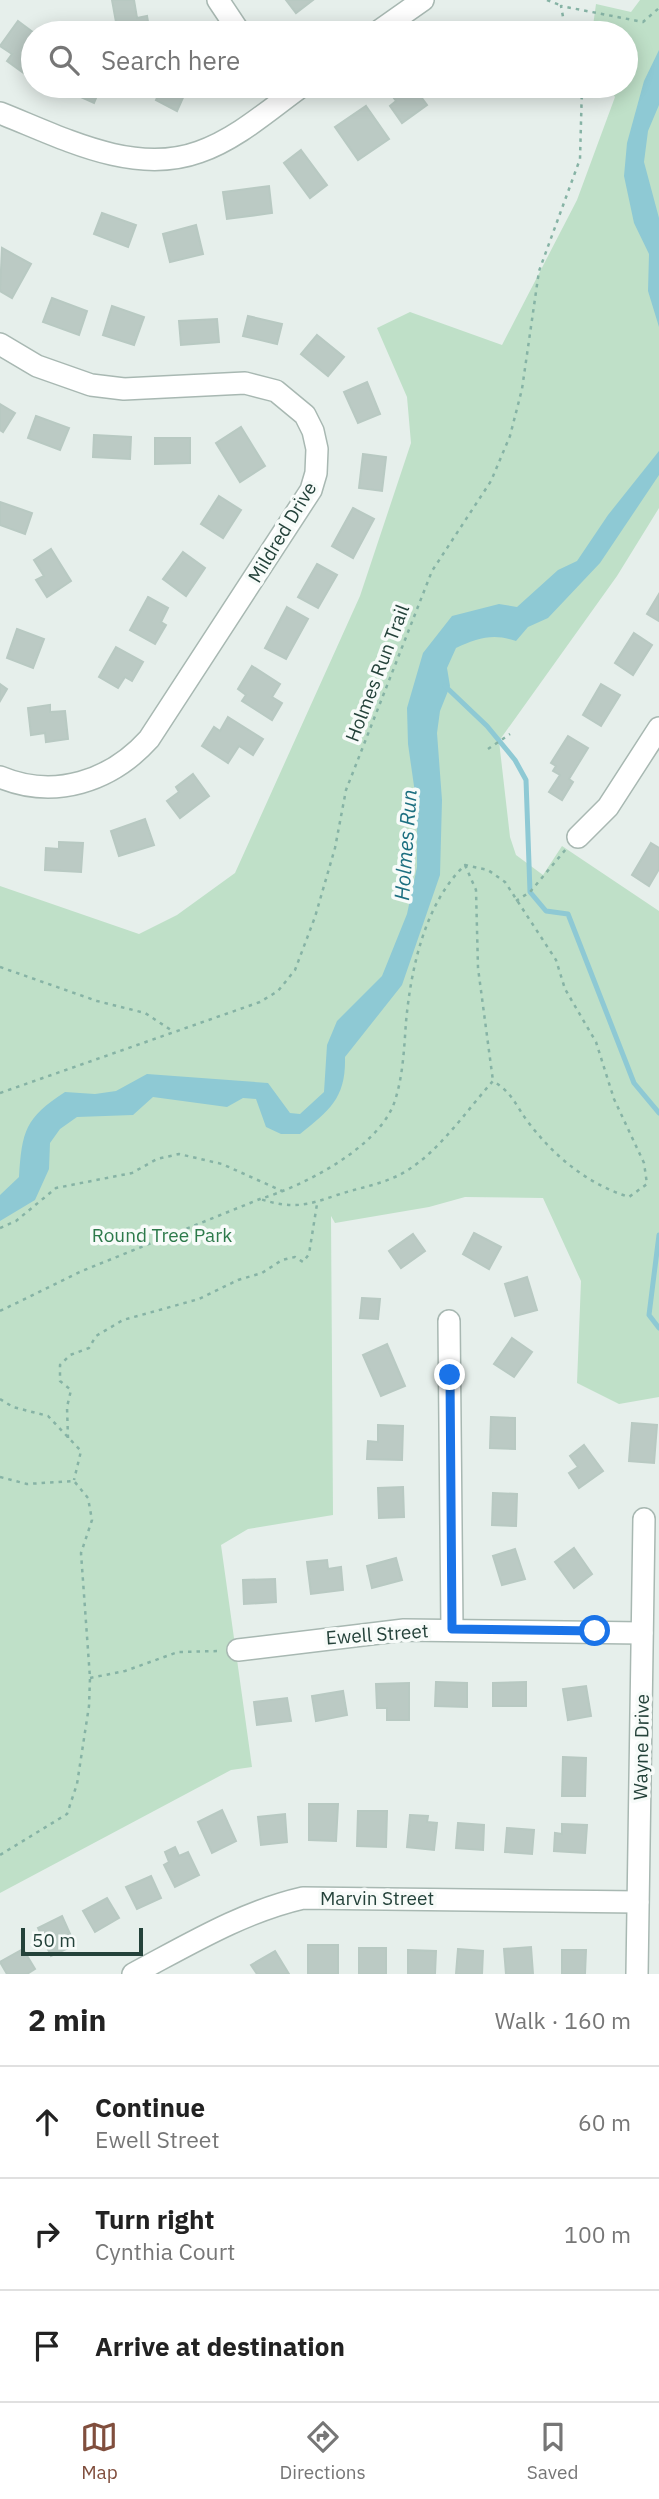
<!DOCTYPE html>
<meta charset="utf-8">
<style>
:root{--surface:#fff;--page:#f2f2f2;--text:#222;--muted:#767676;--line:#e0e0e0;--accent:#804e3d}
body{margin:0;font-family:"IBM Plex Sans",sans-serif;background:var(--page);color:var(--text)}
.scale{position:absolute;left:21px;bottom:18px;width:122px;box-sizing:border-box;padding-left:7px;border:4px solid #24423a;border-top:0;font-size:19px;line-height:24px;white-space:nowrap;color:#24423a;-webkit-text-stroke:5px #f7fbf9;paint-order:stroke}
.stop{position:absolute;width:21px;height:21px;margin:-16px;border:5px solid #1a73e8;border-radius:50%;background:#fff}
.stop.end{background:#1a73e8;border-color:#fff;box-shadow:0 2px 7px #0008}
.list{margin:0;padding:0;list-style:none}
h2{display:flex;justify-content:space-between;align-items:center;height:91px;margin:0;padding:0 28px;font-size:30px}
h2 small{font-size:23px;font-weight:400;color:var(--muted)}
.list li{display:grid;grid-template-columns:46px 1fr auto;gap:21px;align-items:center;box-sizing:border-box;height:112px;padding:0 28px;border-top:2px solid var(--line)}
.list b{display:block;font-size:26px;white-space:nowrap}
.list p{margin:0;font-size:23px;white-space:nowrap;color:var(--muted)}
.list em{font-size:23px;font-style:normal;color:var(--muted)}
.icon{flex:none;width:38px;height:38px;fill:none;stroke:currentColor;stroke-width:2;stroke-linecap:round;stroke-linejoin:round}
.map{position:relative;flex:none;width:659px;height:1974px;overflow:hidden}
.search{position:absolute;background:var(--surface);box-shadow:0 4px 18px #0003;left:21px;right:21px;top:21px;height:77px;display:flex;align-items:center;gap:18px;box-sizing:border-box;padding:0 24px;border-radius:38px;color:var(--muted);font-size:26px}
.sheet{height:427px;background:var(--surface)}
nav{display:flex;justify-content:space-around;align-items:center;box-sizing:border-box;height:98px;border-top:2px solid var(--line);background:var(--surface);font-size:19px;color:var(--muted)}
nav a{display:grid;justify-items:center;gap:4px}
nav .on{color:var(--accent)}
.map>svg:first-child{display:block}
.green{fill:#bfe0c8}
.water{fill:#8ec9d4}
.lines{fill:none;stroke-linecap:round;stroke-linejoin:round}
.stream{stroke:#8ec9d4;stroke-width:5}
.building{fill:#bbcac4;stroke:#b8c9c2;stroke-width:2}
.minor-casing{stroke:#a8b8b2;stroke-width:24}
.path{stroke:#86b3a5;stroke-width:2.5;stroke-dasharray:3.5 5;stroke-linecap:butt}
.minor{stroke:#fff;stroke-width:21}
.route{stroke:#1a73e8;stroke-width:9}
.labels{text-anchor:middle;stroke-width:7;stroke-linejoin:round;paint-order:stroke}
.street-label{font-size:19px;fill:#24423a;stroke:#f7fbf9}
.park-label{font-size:19px;fill:#2d7a4b;stroke:#f7fbf9}
.water-label{font-size:21px;font-style:italic;fill:#1c6f80;stroke:#f7fbf9}
</style>
<div class="map">
<svg width="659" height="1974" viewBox="0 0 659 1974">
<rect width="100%" height="100%" fill="#e6efeb"/>
<polygon class="green" points="640,0 659,0 659,508 617,576 499,741 510,837 516,855 543,875 562,846 659,911 659,1397 619,1404 577,1383 581,1281 543,1198 465,1197 429,1207 335,1223 331,1216 333,1515 248,1529 221,1545 252,1767 231,1770 0,1893 0,886 139,934 177,915 235,873 360,596 411,443 407,397 377,328 410,312 502,345 577,200 615,97 608,86 626,86 626,33 592,33 596,4 631,12"/>
<g class="water">
<polygon points="659,50 659,105 648,131 644,162 659,218 659,327 648,291 649,254 634,223 624,176 627,143 644,81"/>
<path d="M659 451V475L600 563 548 618 528 627 516 641C493 633 478 638 456 648L447 668 450 686 440 711 437 733 442 800 440 875 402 985 345 1057C346 1098 330 1110 300 1134H281L266 1127 256 1099 243 1098 227 1107 153 1097 133 1115 77 1117 60 1129 50 1143 49 1169 35 1200 0 1221V1195L19 1177C22 1131 25 1118 65 1092L95 1094 116 1091 147 1074 268 1083 290 1113 300 1114 324 1092 327 1045 337 1021 382 976 407 914 417 867V807L408 744 407 708 423 653 452 616 499 604 517 607 558 570 577 561 608 515Z"/>
</g>
<g class="lines">
<g class="stream">
<polyline points="445,686 487,726 515,760 526,780 530,892 546,911 568,914 634,1083 659,1113"/>
<polyline points="659,1235 649,1315 659,1328"/>
</g>
</g>
<g class="building">
<polygon points="112,0 134,0 137,18 147,16 150,33 118,33"/>
<polygon points="286,0 313,0 296,13"/>
<polygon points="18,21 34,33 33,61 25,74 7,61 12,54 0,46"/>
<polygon points="77,86 101,86 94,103 74,94"/>
<polygon points="163,86 196,86 190,96 185,93 177,111 156,100"/>
<polygon points="393,86 413,86 427,105 402,123 390,106 396,101 388,90"/>
<polygon points="366,106 389,139 358,160 335,127"/>
<polygon points="301,150 327,185 310,198 284,163"/>
<polygon points="269,186 272,213 227,219 223,192"/>
<polygon points="102,213 136,225 128,247 94,234"/>
<polygon points="196,225 203,254 170,262 163,234"/>
<polygon points="2,248 31,264 12,298 0,291"/>
<polygon points="52,298 87,311 79,335 43,322"/>
<polygon points="112,306 144,317 134,345 103,335"/>
<polygon points="248,316 282,324 277,344 243,336"/>
<polygon points="217,319 219,342 181,345 179,321"/>
<polygon points="317,335 344,357 328,376 301,354"/>
<polygon points="367,382 380,414 358,423 344,392"/>
<polygon points="0,404 15,413 3,432 0,430"/>
<polygon points="36,416 69,428 60,450 28,438"/>
<polygon points="241,427 265,466 240,482 216,443"/>
<polygon points="94,435 131,437 130,459 93,457"/>
<polygon points="155,438 190,438 190,463 155,464"/>
<polygon points="363,454 386,457 382,491 359,488"/>
<polygon points="219,496 241,510 223,538 201,524"/>
<polygon points="0,502 32,513 25,534 0,525"/>
<polygon points="353,508 374,519 353,558 332,546"/>
<polygon points="51,549 71,581 47,597 36,580 44,576 34,560"/>
<polygon points="183,552 205,568 186,596 163,579"/>
<polygon points="317,564 337,575 318,608 298,597"/>
<polygon points="659,594 659,621 647,614"/>
<polygon points="148,597 168,608 161,622 166,625 155,644 130,630"/>
<polygon points="287,607 308,619 286,659 265,648"/>
<polygon points="17,629 44,639 33,668 7,658"/>
<polygon points="634,633 652,645 633,675 615,663"/>
<polygon points="116,647 143,662 132,681 125,677 118,688 99,677"/>
<polygon points="252,666 280,684 272,697 282,703 272,720 242,701 246,695 238,689"/>
<polygon points="0,684 7,689 0,701"/>
<polygon points="601,684 620,695 601,726 583,715"/>
<polygon points="50,705 50,712 65,711 68,739 46,742 45,733 31,735 28,708"/>
<polygon points="228,717 263,739 253,755 239,746 228,763 202,746 214,727 220,731"/>
<polygon points="568,736 588,748 569,779 573,782 562,800 549,792 560,775 553,771 556,766 551,763"/>
<polygon points="193,774 209,796 180,818 167,801 179,792 176,787"/>
<polygon points="145,819 154,845 119,856 111,831"/>
<polygon points="59,842 83,843 81,872 45,870 46,848 59,849"/>
<polygon points="651,843 659,848 659,869 649,886 632,875"/>
<polygon points="474,1233 501,1247 489,1269 463,1254"/>
<polygon points="413,1234 425,1251 401,1268 389,1251"/>
<polygon points="527,1277 537,1310 515,1316 505,1284"/>
<polygon points="362,1298 380,1299 378,1319 360,1318"/>
<polygon points="512,1338 532,1352 514,1377 494,1364"/>
<polygon points="387,1344 405,1386 381,1396 363,1355"/>
<polygon points="491,1417 515,1418 515,1449 490,1448"/>
<polygon points="632,1423 657,1425 654,1463 629,1461"/>
<polygon points="378,1425 403,1426 402,1460 367,1459 368,1441 378,1442"/>
<polygon points="584,1445 603,1471 579,1488 569,1473 578,1467 570,1456"/>
<polygon points="403,1487 404,1517 379,1518 378,1488"/>
<polygon points="493,1493 517,1494 516,1526 492,1525"/>
<polygon points="574,1548 592,1574 574,1588 555,1562"/>
<polygon points="515,1549 525,1579 502,1585 493,1556"/>
<polygon points="396,1558 402,1580 372,1588 367,1566"/>
<polygon points="327,1560 328,1569 341,1567 343,1590 311,1594 307,1562"/>
<polygon points="275,1579 276,1602 244,1604 243,1580"/>
<polygon points="436,1682 467,1683 467,1707 435,1706"/>
<polygon points="526,1682 526,1706 493,1706 493,1683"/>
<polygon points="409,1683 409,1720 387,1720 387,1708 377,1708 376,1684"/>
<polygon points="586,1686 591,1716 568,1720 563,1689"/>
<polygon points="343,1691 347,1715 316,1721 312,1696"/>
<polygon points="287,1698 291,1721 257,1725 254,1702"/>
<polygon points="563,1757 586,1758 585,1796 562,1796"/>
<polygon points="309,1804 338,1804 336,1841 309,1840"/>
<polygon points="222,1810 236,1841 212,1853 198,1822"/>
<polygon points="358,1811 387,1811 386,1847 357,1846"/>
<polygon points="285,1814 287,1842 261,1845 258,1817"/>
<polygon points="410,1815 428,1816 427,1822 437,1823 434,1850 407,1847"/>
<polygon points="458,1823 484,1825 483,1850 456,1848"/>
<polygon points="562,1824 587,1825 585,1853 554,1851 555,1833 562,1834"/>
<polygon points="507,1828 534,1830 532,1854 505,1852"/>
<polygon points="175,1847 179,1856 188,1852 199,1875 175,1887 164,1865 169,1862 165,1852"/>
<polygon points="151,1876 161,1898 137,1909 126,1887"/>
<polygon points="107,1898 119,1918 95,1932 83,1911"/>
<polygon points="62,1916 75,1945 51,1956 38,1928"/>
<rect x="308" y="1945" width="30" height="29"/>
<polygon points="531,1947 533,1974 506,1974 504,1949"/>
<rect x="359" y="1948" width="27" height="26"/>
<polygon points="23,1949 35,1969 27,1974 7,1974 0,1962"/>
<polygon points="458,1949 483,1951 482,1974 456,1974"/>
<polygon points="408,1950 436,1951 435,1974 408,1974"/>
<polygon points="562,1950 586,1950 585,1974 562,1974"/>
<polygon points="275,1951 289,1974 257,1974 251,1965"/>
</g>
<g class="lines">
<defs>
<g id="minor">
<polyline points="218,0 240,33"/>
<polyline points="376,33 423,0"/>
<path d="M0 113C61 137 133 176 199 152 237 139 270 109 302 86"/>
<path d="M0 344 37 366 91 385 124 389 245 383 276 391 305 415 313 431 317 449 316 473 311 490 149 739C111 781 55 800 0 777"/>
<polyline points="578,837 608,807 659,728"/>
<polyline points="449,1321 452,1629"/>
<polyline points="238,1650 404,1630 642,1633"/>
<path d="M133 1974C188 1945 242 1912 303 1898L638 1902"/>
<polyline points="637,1974 644,1519"/>
</g>
</defs>
<use href="#minor" class="minor-casing"/>
<g class="path">
<polyline points="547,0 560,5"/>
<polyline points="566,33 561,6 643,22 659,8"/>
<polyline points="488,749 510,734"/>
<polyline points="465,865 476,890 478,968 493,1081"/>
<polyline points="516,901 530,892 566,849"/>
<polyline points="0,967 97,1001 145,1013 174,1032"/>
<polyline points="0,1093 260,1002 278,991 295,970 315,917 335,848 346,790 432,571 491,481 510,436 522,389 539,271 580,159 582,86"/>
<polyline points="0,1228 16,1221 56,1188 132,1173 157,1159 179,1154 222,1164 282,1191"/>
<path d="M0 1311 82 1271 260 1199C303 1186 374 1150 393 1106 403 1080 404 1049 406 1022 411 968 425 903 465 865L488 870 505 882 556 960 565 989 596 1042 614 1099 644 1163 647 1184 629 1197C587 1184 554 1156 528 1122 516 1106 512 1092 493 1081 467 1110 441 1149 408 1170 386 1184 361 1187 337 1195 305 1206 293 1209 260 1199"/>
<polyline points="0,1399 13,1407 48,1416 81,1451 74,1480"/>
<polyline points="68,1438 67,1407 71,1390 60,1381 60,1365 70,1355 89,1348 96,1336 123,1320 199,1299 238,1280 262,1273 282,1260 295,1257 303,1262 309,1254 317,1204"/>
<polyline points="0,1477 27,1484 74,1481 88,1498 92,1520 81,1553 90,1678 89,1706 77,1784 67,1814 0,1855"/>
<polyline points="90,1678 125,1671 178,1652 219,1651"/>
</g>
<use href="#minor" class="minor"/>
</g>
<g class="lines">
<polyline class="route" points="450,1375 452,1629 595,1631"/>
</g>
<g class="labels">
<g class="street-label">
<text transform="translate(282 532) rotate(-59)" y="7">Mildred Drive</text>
<text transform="translate(377 673) rotate(-69)" y="7">Holmes Run Trail</text>
<text transform="translate(377 1634) rotate(-4)" y="7">Ewell Street</text>
<text transform="translate(641 1747) rotate(-89)" y="7">Wayne Drive</text>
<text x="377" y="1905">Marvin Street</text>
</g>
<g class="park-label">
<text x="162" y="1242">Round Tree Park</text>
</g>
<g class="water-label">
<text transform="translate(406 845) rotate(-86)" y="7">Holmes Run</text>
</g>
</g>
</svg>
<div class="scale">50 m</div>
<div class="stop" style="left:595px;top:1631px"></div>
<div class="stop end" style="left:450px;top:1375px"></div>
<div class="search"><svg class="icon" aria-label="search" viewBox="0 0 24 24"><circle cx="10" cy="10" r="6"/><path d="M15 15l6 6"/></svg>Search here</div>
</div>
<section class="sheet">
<h2>2 min<small>Walk · 160 m</small></h2>
<ul class="list">
<li><svg class="icon" aria-label="ahead" viewBox="0 0 24 24"><path d="M12 20V5M6 11l6-6 6 6"/></svg><div><b>Continue</b><p>Ewell Street</p></div><em>60 m</em></li>
<li><svg class="icon" aria-label="right" viewBox="0 0 24 24"><path d="M7 20v-9h11M14 6l5 5-5 5"/></svg><div><b>Turn right</b><p>Cynthia Court</p></div><em>100 m</em></li>
<li><svg class="icon" aria-label="arrive" viewBox="0 0 24 24"><path d="M6 21V4h12l-3 4 3 4H6"/></svg><div><b>Arrive at destination</b></div></li>
</ul>
</section>
<nav>
<a class="on"><svg class="icon" aria-label="map" viewBox="0 0 24 24"><path d="M3 6l6-2 6 2 6-2v14l-6 2-6-2-6 2zM9 4v14M15 6v14"/></svg>Map</a>
<a><svg class="icon" aria-label="directions" viewBox="0 0 24 24"><path d="M12 3l9 9-9 9-9-9zM9 14v-3h6M13 9l2 2-2 2"/></svg>Directions</a>
<a><svg class="icon" aria-label="saved" viewBox="0 0 24 24"><path d="M7 4h10v16l-5-4-5 4z"/></svg>Saved</a>
</nav>
